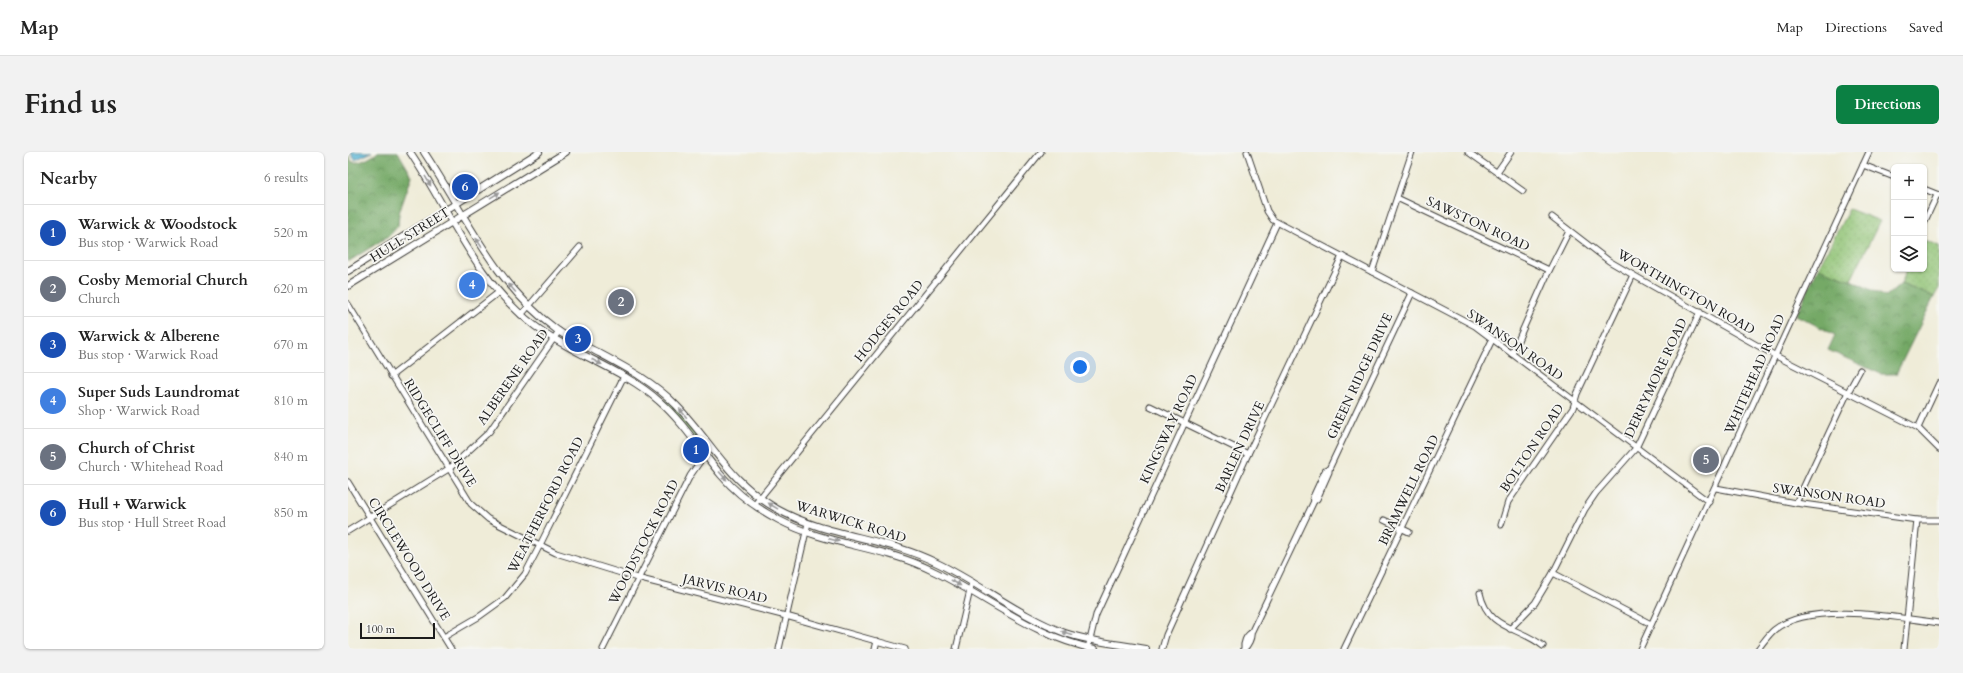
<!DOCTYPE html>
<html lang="en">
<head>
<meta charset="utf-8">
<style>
  body { margin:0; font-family:Cardo,serif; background:#f2f2f2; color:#222 }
  .controls { position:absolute; right:12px; top:12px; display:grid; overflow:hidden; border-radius:6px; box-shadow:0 1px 3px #0004 }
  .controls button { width:36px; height:36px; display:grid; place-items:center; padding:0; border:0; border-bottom:1px solid #e0e0e0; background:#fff; color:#222; font:20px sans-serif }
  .scale { position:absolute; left:12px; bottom:10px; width:75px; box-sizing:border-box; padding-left:4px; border:2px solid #1c1c1c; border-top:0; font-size:11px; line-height:14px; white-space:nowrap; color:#1c1c1c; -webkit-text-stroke:3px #f6f6f2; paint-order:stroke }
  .you { position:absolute; left:732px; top:215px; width:14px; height:14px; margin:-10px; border:3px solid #fff; border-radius:50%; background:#1a73e8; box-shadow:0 0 0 6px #1a73e833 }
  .badge { display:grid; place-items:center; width:26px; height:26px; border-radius:50%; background:#0b8043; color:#fff; font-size:13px; font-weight:700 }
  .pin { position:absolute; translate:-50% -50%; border:2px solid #fff; box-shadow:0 1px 4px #0006 }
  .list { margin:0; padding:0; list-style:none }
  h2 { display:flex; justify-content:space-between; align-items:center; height:52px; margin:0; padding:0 16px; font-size:17px }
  h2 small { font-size:13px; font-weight:400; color:#767676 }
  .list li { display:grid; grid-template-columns:26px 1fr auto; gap:12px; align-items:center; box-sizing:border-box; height:56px; padding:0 16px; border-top:1px solid #e0e0e0 }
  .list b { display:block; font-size:15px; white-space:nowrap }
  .list p { margin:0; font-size:13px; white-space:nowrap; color:#767676 }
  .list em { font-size:13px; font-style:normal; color:#767676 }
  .icon { flex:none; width:22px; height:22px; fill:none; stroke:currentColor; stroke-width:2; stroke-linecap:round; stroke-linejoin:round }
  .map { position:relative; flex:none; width:1591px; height:497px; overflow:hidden; border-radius:6px }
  header { display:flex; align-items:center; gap:24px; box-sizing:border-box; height:56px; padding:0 20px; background:#fff; border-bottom:1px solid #e0e0e0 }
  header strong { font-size:19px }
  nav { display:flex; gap:22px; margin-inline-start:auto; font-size:14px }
  .intro { display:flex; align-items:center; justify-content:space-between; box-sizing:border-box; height:96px; padding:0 24px }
  h1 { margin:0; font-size:28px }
  .button { padding:10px 18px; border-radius:6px; background:#0b8043; color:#fff; font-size:14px; font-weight:700 }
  main { display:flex; gap:24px; padding:0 24px }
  aside { flex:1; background:#fff; border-radius:6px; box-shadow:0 1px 3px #0004 }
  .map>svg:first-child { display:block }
  .grass { fill:url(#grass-dots); stroke:#567048 }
  .forest { fill:url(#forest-crowns); stroke:#486241 }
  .water { fill:url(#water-waves); stroke:#3b6a7a }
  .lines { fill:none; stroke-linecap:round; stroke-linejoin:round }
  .minor-casing { stroke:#3c3b38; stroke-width:7 }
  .major-casing { stroke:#3c3b38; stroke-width:8 }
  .minor { stroke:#fff; stroke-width:5 }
  .major { stroke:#fff; stroke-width:6 }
  .oneway { fill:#999 }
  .labels { text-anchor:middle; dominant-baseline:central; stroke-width:3.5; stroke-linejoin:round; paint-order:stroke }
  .street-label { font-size:13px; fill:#1c1c1c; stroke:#f6f6f2 }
</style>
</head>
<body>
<header>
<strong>Map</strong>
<nav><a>Map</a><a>Directions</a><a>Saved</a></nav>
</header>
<div class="intro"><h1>Find us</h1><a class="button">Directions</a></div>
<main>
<aside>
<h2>Nearby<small>6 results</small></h2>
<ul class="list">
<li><span class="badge" style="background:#1a4fb4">1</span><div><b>Warwick &amp; Woodstock</b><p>Bus stop · Warwick Road</p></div><em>520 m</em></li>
<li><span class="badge" style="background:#6b7280">2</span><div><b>Cosby Memorial Church</b><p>Church</p></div><em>620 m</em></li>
<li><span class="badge" style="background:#1a4fb4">3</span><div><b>Warwick &amp; Alberene</b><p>Bus stop · Warwick Road</p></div><em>670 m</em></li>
<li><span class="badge" style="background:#3f7fe0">4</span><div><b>Super Suds Laundromat</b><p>Shop · Warwick Road</p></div><em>810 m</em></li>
<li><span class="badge" style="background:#6b7280">5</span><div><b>Church of Christ</b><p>Church · Whitehead Road</p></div><em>840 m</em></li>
<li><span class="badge" style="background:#1a4fb4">6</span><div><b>Hull + Warwick</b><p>Bus stop · Hull Street Road</p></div><em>850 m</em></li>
</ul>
</aside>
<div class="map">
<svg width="1591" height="497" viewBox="0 0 1591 497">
  <defs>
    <pattern id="grass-dots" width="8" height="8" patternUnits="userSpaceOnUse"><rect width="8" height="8" fill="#90c374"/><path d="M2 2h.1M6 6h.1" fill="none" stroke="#7ca764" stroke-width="1.8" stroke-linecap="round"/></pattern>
    <pattern id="forest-crowns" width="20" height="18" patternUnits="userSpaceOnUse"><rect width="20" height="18" fill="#74a966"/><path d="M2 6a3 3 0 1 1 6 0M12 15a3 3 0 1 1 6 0" fill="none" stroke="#5e8953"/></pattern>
    <pattern id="water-waves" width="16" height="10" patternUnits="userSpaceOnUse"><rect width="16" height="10" fill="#5ab7d8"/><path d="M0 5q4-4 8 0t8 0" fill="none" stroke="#4a94ae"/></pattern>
  </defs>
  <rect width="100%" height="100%" fill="#f6f6f2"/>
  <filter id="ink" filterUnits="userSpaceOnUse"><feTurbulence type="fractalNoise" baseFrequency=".025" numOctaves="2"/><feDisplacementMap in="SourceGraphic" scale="8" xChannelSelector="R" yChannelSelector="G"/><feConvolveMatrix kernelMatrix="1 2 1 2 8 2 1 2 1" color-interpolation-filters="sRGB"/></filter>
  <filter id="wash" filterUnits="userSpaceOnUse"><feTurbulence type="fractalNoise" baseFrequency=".012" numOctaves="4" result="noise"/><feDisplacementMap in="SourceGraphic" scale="16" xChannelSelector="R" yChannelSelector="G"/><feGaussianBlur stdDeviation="0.9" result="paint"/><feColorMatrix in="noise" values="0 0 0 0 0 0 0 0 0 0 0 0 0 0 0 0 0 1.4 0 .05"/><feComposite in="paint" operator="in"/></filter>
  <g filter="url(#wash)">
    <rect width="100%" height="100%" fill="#efecd8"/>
    <g class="grass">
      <polygon points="1501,57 1532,69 1503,128 1470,116"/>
      <polygon points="1576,88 1591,94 1591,136 1586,145 1553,132 1559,117 1576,117"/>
      <path d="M305 240C321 247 348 276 355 293H353Z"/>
    </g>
    <g class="forest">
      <path d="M30 0H50L64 24 51 61 50 74 42 83 0 110V2L4 10C12 12 24 5 30 0Z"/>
      <polygon points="1470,116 1503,128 1538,145 1553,132 1586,145 1548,222 1533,222 1480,198 1487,183 1448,163"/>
    </g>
    <polygon class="water" points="2,0 24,0 7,8"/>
  </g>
  <g filter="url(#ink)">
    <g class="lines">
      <g class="minor-casing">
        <g id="minor">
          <polyline points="899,0 919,59 925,68 1127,174 1361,350"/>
          <polyline points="1120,0 1175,39"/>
          <polyline points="1515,13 1546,25"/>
          <polyline points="1149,20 1163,0"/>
          <polyline points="1576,37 1591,43"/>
          <polyline points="1049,46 1201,118"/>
          <polyline points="1204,65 1261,109 1285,123 1428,204 1570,276 1591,297"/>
          <polyline points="1576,71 1589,43"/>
          <polyline points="1024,120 1064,0"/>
          <polyline points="0,152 123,352 140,367 208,401 289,426 438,464 557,497"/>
          <polyline points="173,163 232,95"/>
          <polyline points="1164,202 1199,123 1221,79"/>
          <polyline points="43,224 151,140"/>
          <polyline points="802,254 900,302"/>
          <polyline points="1570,276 1591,231"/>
          <polyline points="0,330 103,497"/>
          <polyline points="1368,336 1448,351 1569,368 1591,368"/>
          <polyline points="966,349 965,345 977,319 981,317"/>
          <polyline points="1448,351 1500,240 1512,218"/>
          <polyline points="407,352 693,0"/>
          <polyline points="1036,368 1061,380"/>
          <polyline points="1153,373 1160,350 1225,256 1229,242 1285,123"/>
          <polyline points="0,379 102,316 141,280 211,179"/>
          <polyline points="1205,421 1303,472"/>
          <path d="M1132 441C1140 478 1170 474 1195 494"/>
          <polyline points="1162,477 1187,451 1205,421 1237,357 1248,341 1288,296 1352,160"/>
          <polyline points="96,485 132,464 157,446 177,422 192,393 274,228 278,225"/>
          <polyline points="740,496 748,463 929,71"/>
          <polyline points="255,497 342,324 362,295"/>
          <polyline points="431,497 460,371"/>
          <polyline points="527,497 529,489"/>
          <polyline points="608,497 624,430"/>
          <polyline points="814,497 818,483 900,302 994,104"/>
          <path d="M896 497C900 493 904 486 903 481L966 349 969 347 981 320V317L1064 141"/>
          <path d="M896 497C895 491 898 484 903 481"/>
          <polyline points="996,497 1144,188"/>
          <polyline points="1292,497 1521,0"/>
          <path d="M1410 497C1415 491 1420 483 1426 478 1461 449 1548 465 1591 471"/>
          <polyline points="1556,497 1569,368"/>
        </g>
      </g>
      <g class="major-casing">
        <g id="major">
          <path d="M62 0C102 59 128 130 187 174 225 203 274 216 311 249 335 270 352 298 373 323 388 341 410 357 431 368 480 394 536 394 585 419 640 445 686 485 747 497"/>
          <path d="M76 0C117 62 147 133 209 178 221 187 236 193 249 200 277 215 306 230 328 253 365 291 380 329 429 357 479 385 538 385 589 411 633 432 671 464 717 481 743 490 771 492 798 497"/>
          <polyline points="0,119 191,0"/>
          <polyline points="0,134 218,0"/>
        </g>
      </g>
      <use href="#minor" class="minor"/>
      <use href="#major" class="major"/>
    </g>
    <defs><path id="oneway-solid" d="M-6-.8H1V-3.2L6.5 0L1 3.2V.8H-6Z"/></defs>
    <g class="oneway">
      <use href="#oneway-solid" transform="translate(80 29) rotate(60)"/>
      <use href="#oneway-solid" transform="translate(147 43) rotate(-32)"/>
      <use href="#oneway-solid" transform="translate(131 91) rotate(-123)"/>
      <use href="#oneway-solid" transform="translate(164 136) rotate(-130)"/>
      <use href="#oneway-solid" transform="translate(249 210) rotate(27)"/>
      <use href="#oneway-solid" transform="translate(335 261) rotate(-129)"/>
      <use href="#oneway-solid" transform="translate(375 324) rotate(48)"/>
      <use href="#oneway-solid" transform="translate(425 354) rotate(-148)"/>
      <use href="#oneway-solid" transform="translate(486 388) rotate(13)"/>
      <use href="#oneway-solid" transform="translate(608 431) rotate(30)"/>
      <use href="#oneway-solid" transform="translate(719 481) rotate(-162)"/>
    </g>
  </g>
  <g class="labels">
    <g class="street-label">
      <text transform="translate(1130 72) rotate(25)">SAWSTON ROAD</text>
      <text transform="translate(62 83) rotate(-32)">HULL STREET</text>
      <text transform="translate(1338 140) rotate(30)">WORTHINGTON ROAD</text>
      <text transform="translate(541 169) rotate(-51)">HODGES ROAD</text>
      <text transform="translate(1167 193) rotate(35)">SWANSON ROAD</text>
      <text transform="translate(1407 222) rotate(-66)">WHITEHEAD ROAD</text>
      <text transform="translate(1012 224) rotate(-65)">GREEN RIDGE DRIVE</text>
      <text transform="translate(165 225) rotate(-55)">ALBERENE ROAD</text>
      <text transform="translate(1308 226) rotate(-65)">DERRYMORE ROAD</text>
      <text transform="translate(821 277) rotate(-65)">KINGSWAY ROAD</text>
      <text transform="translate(92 281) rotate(58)">RIDGECLIFF DRIVE</text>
      <text transform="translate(892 295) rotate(-65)">BARLEN DRIVE</text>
      <text transform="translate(1184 296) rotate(-56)">BOLTON ROAD</text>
      <text transform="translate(1061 338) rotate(-64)">BRAMWELL ROAD</text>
      <text transform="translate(1481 344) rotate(8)">SWANSON ROAD</text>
      <text transform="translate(198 353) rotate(-63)">WEATHERFORD ROAD</text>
      <text transform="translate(503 370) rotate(17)">WARWICK ROAD</text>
      <text transform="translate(296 390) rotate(-63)">WOODSTOCK ROAD</text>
      <text transform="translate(61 407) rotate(58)">CIRCLEWOOD DRIVE</text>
      <text transform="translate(377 437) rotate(14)">JARVIS ROAD</text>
    </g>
  </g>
</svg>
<div class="controls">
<button>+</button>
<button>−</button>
<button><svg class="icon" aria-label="layers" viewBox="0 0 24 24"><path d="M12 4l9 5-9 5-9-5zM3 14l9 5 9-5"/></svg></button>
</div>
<div class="scale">100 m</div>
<div class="you"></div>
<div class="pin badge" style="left:348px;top:298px;background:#1a4fb4">1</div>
<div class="pin badge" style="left:273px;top:150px;background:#6b7280">2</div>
<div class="pin badge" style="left:230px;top:187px;background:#1a4fb4">3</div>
<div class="pin badge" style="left:124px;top:133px;background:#3f7fe0">4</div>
<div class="pin badge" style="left:1358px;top:308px;background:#6b7280">5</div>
<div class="pin badge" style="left:117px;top:35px;background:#1a4fb4">6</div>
</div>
</main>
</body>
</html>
